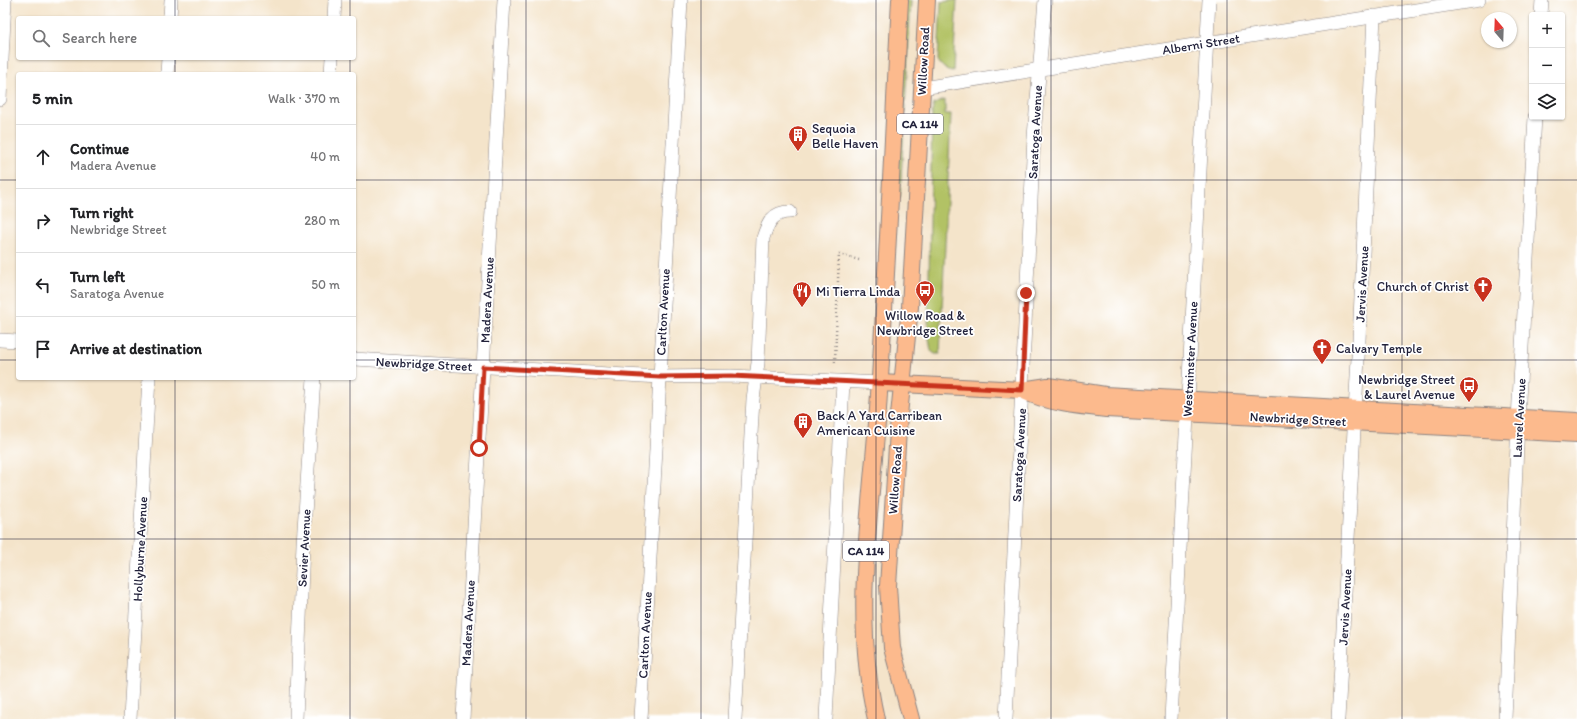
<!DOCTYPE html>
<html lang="en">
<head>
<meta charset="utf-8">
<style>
  body { margin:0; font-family:Itim,sans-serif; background:#f6f6f6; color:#202124 }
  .controls { position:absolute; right:12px; top:12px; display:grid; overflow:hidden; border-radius:4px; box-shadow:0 1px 3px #0004 }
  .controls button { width:36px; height:36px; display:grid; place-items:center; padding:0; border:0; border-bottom:1px solid #e0e0e0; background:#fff; color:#202124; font:20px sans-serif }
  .compass { position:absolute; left:1481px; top:12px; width:36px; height:36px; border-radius:50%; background:#fff; box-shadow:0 1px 3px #0004; rotate:341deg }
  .stop { position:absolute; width:12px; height:12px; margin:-9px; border:3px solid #c8321e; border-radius:50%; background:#fff }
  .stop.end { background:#c8321e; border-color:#fff; box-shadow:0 1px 4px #0008 }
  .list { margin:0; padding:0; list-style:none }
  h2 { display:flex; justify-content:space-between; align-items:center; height:52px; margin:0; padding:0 16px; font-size:17px }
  h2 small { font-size:13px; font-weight:400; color:#757577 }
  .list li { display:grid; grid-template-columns:26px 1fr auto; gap:12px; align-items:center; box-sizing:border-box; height:64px; padding:0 16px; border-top:1px solid #e0e0e0 }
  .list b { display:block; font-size:15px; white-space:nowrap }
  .list p { margin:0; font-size:13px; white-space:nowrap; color:#757577 }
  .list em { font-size:13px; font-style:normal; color:#757577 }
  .icon { flex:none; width:22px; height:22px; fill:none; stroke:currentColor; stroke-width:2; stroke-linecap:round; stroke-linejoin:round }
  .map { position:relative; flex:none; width:1577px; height:719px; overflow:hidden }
  .search { position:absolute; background:#fff; box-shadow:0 1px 3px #0004; left:16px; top:16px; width:340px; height:44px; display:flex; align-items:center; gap:10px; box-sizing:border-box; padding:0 14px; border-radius:4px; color:#757577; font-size:15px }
  .panel { position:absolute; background:#fff; box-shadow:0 1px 3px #0004; left:16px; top:72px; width:340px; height:308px; border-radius:4px }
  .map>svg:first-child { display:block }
  .green { fill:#b2c265; stroke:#6a7250 }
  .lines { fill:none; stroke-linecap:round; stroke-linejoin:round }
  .minor-casing { stroke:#8b8382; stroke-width:14 }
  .major-casing { stroke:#8b8382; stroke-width:18 }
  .path { stroke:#8b8382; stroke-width:2.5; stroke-dasharray:1 3; stroke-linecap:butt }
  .minor { stroke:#fff; stroke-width:13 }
  .major { stroke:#fcba8d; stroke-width:16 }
  .route { stroke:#c8321e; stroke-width:5 }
  .grid { fill:none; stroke:#22223b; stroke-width:1; stroke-opacity:0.55 }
  .labels { text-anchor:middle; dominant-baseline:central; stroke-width:3.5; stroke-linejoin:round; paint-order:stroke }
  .shield { fill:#fff; stroke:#646476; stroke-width:1 }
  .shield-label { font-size:12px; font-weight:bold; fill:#22223b }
  .street-label { font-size:13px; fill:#22223b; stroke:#fff }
  .poi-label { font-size:13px; fill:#22223b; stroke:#fff; text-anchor:start }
</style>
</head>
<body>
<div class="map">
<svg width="1577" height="719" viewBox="0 0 1577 719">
  <rect width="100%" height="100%" fill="#fff"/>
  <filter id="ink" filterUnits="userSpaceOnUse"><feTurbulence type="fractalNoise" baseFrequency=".025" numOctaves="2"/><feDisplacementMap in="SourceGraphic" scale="8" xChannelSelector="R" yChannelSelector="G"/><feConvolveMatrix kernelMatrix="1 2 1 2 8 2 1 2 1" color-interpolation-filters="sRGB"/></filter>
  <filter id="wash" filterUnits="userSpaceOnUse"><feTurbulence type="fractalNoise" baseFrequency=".012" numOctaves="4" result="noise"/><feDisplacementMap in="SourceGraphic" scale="16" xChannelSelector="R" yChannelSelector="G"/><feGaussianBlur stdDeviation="0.9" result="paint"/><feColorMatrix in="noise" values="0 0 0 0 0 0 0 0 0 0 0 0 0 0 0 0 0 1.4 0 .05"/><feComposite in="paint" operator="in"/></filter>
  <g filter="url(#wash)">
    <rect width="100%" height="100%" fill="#f4e4ca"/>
    <g class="green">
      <polygon points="905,0 911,0 900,197 896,198"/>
      <path d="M957 0 953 71C946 70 941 67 938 60L941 2Z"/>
      <polygon points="945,100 945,114 951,114 940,354 935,354 931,351 928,332 932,112 934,104"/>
    </g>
  </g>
  <g filter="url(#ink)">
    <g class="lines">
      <g class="minor-casing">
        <g id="minor">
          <polyline points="1541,15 1542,0"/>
          <polyline points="170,18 171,0"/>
          <polyline points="334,18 335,0"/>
          <polyline points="167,74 168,58"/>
          <polyline points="331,74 332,58"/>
          <polyline points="922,88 1479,0"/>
          <polyline points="0,99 5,0"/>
          <polyline points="0,340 18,341"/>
          <polyline points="354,359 660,377 731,376 880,383"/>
          <polyline points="130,719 149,378"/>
          <polyline points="296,719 303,544 314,378"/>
          <polyline points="463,719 504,0"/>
          <polyline points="641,719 681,0"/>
          <path d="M735 719 753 399 758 363 763 238C768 222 773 212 790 212"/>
          <polyline points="826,719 843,382"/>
          <polyline points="1006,719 1034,137 1045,0"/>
          <polyline points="1171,719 1209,0"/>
          <polyline points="1338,719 1359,340 1374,16"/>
          <polyline points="1505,719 1519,400 1535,117"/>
        </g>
      </g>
      <g class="major-casing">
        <g id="major">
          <polyline points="880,383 1022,390 1048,386 1105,395 1577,421"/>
          <path d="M1022 390C1048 403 1077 406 1106 409L1577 434"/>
          <path d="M876 719C852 616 871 513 878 409 887 273 893 136 900 0"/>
          <polyline points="911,719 892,648 888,586 899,415 910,307 927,0"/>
        </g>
      </g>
      <polyline class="path" points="835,362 839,254 859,260"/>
      <use href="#minor" class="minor"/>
      <use href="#major" class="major"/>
    </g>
  </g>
  <g class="lines" filter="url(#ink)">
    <polyline class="route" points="479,448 483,367 660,377 731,376 1022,390 1026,293"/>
  </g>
  <path class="grid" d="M175 0V18M350 0V18M526 0V719M701 0V719M876 0V719M1051 0V719M1227 0V719M1402 0V719M175 58V74M350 58V74M0 180H18M354 180H1577M0 360H18M354 360H1577M175 378V719M350 378V719M0 539H1577"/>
  <defs>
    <g id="building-pin" transform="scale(1)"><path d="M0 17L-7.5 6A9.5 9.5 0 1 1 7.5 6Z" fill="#c8321e" stroke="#fff"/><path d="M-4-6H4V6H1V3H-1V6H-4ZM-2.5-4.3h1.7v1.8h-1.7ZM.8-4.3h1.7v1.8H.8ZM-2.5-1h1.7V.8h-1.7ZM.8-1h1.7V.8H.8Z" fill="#fff"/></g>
    <g id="church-pin" transform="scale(1)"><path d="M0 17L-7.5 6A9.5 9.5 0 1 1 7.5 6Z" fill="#c8321e" stroke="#fff"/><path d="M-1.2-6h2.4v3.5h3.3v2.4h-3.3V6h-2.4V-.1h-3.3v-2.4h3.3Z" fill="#fff"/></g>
    <g id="bus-pin" transform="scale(1)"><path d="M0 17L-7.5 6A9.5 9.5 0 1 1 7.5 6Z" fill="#c8321e" stroke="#fff"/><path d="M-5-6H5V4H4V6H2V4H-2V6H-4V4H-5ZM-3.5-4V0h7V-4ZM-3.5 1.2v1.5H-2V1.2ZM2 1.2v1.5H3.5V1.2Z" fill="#fff"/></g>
    <g id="restaurant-pin" transform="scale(1)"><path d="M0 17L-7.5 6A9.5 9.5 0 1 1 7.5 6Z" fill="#c8321e" stroke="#fff"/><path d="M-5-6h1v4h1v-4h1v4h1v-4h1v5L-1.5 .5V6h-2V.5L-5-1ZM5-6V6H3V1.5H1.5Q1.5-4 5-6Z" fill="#fff"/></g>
  </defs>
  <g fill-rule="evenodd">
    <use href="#building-pin" x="798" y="135"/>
    <use href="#church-pin" x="1483" y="286"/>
    <use href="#bus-pin" x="925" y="290"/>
    <use href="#restaurant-pin" x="802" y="291"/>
    <use href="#church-pin" x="1322" y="348"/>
    <use href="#bus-pin" x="1469" y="386"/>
    <use href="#building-pin" x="803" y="422"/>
  </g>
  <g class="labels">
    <g class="shield">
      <rect x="897" y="114" width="46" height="20" rx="3"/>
      <rect x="843" y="541" width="46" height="20" rx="3"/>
    </g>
    <g class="shield-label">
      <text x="920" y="124">CA 114</text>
      <text x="866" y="551">CA 114</text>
    </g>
    <g class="street-label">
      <text transform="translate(1201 44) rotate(-9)">Alberni Street</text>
      <text transform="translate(923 61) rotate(-87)">Willow Road</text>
      <text transform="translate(1035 132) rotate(-87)">Saratoga Avenue</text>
      <text transform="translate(1362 284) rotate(-87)">Jervis Avenue</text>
      <text transform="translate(487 300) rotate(-87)">Madera Avenue</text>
      <text transform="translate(663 312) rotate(-87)">Carlton Avenue</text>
      <text transform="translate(1190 359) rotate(-87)">Westminster Avenue</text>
      <text transform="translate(424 364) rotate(3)">Newbridge Street</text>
      <text transform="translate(1519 418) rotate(-87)">Laurel Avenue</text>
      <text transform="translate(1298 419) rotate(3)">Newbridge Street</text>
      <text transform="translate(1019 455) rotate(-87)">Saratoga Avenue</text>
      <text transform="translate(895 480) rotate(-86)">Willow Road</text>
      <text transform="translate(304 548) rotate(-87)">Sevier Avenue</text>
      <text transform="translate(140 549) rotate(-87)">Hollyburne Avenue</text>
      <text transform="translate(1345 607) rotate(-87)">Jervis Avenue</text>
      <text transform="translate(468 623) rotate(-87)">Madera Avenue</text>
      <text transform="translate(645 635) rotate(-87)">Carlton Avenue</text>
    </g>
    <g class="poi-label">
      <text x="812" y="128">Sequoia<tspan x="812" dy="15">Belle Haven</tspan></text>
      <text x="1469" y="286" text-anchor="end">Church of Christ</text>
      <text x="816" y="291">Mi Tierra Linda</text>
      <text x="925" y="315" text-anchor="middle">Willow Road &amp;<tspan x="925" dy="15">Newbridge Street</tspan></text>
      <text x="1336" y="348">Calvary Temple</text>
      <text x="1455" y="379" text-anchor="end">Newbridge Street<tspan x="1455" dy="15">&amp; Laurel Avenue</tspan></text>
      <text x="817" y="415">Back A Yard Carribean<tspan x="817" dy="15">American Cuisine</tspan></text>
    </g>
  </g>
</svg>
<div class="controls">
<button>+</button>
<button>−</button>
<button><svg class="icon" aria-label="layers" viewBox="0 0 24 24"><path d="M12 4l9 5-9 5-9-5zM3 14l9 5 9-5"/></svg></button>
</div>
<svg class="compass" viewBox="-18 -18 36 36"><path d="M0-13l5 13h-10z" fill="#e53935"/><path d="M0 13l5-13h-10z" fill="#757577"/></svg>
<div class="stop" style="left:479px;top:448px"></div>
<div class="stop end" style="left:1026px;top:293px"></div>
<div class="search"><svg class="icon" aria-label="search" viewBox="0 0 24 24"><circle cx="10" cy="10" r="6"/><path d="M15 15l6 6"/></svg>Search here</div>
<section class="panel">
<h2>5 min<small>Walk · 370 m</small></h2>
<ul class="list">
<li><svg class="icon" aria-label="ahead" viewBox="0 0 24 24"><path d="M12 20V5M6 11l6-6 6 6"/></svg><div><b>Continue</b><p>Madera Avenue</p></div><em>40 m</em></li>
<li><svg class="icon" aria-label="right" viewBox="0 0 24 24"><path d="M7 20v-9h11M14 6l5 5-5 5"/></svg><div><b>Turn right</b><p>Newbridge Street</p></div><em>280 m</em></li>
<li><svg class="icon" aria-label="left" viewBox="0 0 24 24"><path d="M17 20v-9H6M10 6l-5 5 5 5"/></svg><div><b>Turn left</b><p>Saratoga Avenue</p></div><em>50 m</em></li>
<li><svg class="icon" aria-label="arrive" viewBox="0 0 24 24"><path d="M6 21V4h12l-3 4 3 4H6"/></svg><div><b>Arrive at destination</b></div></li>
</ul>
</section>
</div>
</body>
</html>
